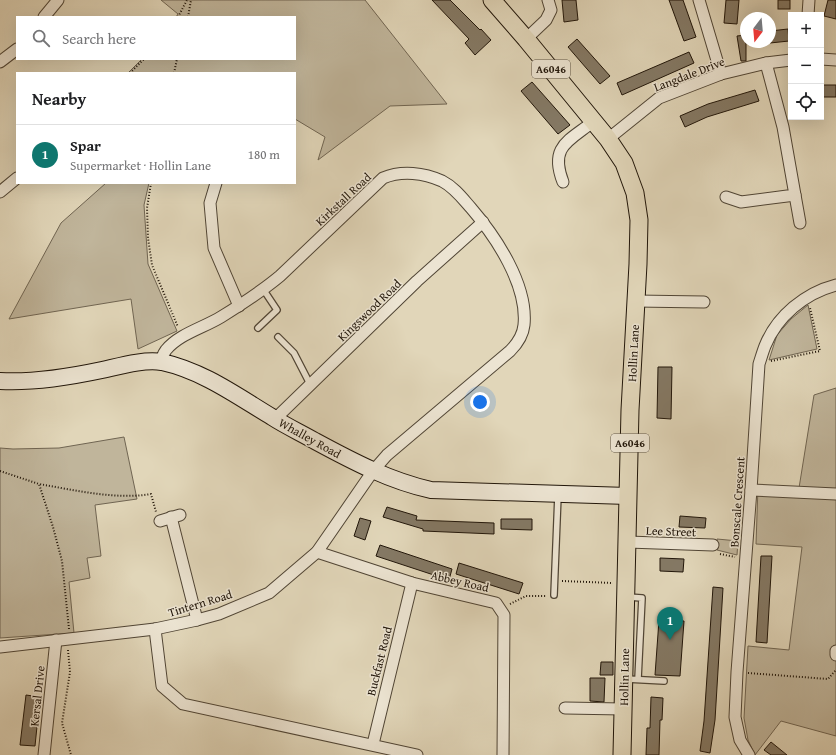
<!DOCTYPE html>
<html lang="en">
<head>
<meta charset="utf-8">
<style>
  body { margin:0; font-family:"Gentium Book Plus",serif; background:#f6f6f6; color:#202124 }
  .controls { position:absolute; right:12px; top:12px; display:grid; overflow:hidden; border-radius:0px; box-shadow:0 4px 16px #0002 }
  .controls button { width:36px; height:36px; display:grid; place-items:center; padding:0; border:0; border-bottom:1px solid #e0e0e0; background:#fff; color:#202124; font:20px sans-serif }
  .compass { position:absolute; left:740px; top:12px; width:36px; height:36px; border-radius:50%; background:#fff; box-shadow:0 4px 16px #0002; rotate:196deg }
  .you { position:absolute; left:480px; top:402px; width:14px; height:14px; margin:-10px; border:3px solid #fff; border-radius:50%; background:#1a73e8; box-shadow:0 0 0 6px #1a73e833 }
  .badge { display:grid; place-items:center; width:26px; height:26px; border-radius:50%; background:#0f766e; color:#fff; font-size:13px; font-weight:700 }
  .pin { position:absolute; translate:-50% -33px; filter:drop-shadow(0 1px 2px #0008) }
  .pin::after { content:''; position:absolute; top:21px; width:14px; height:12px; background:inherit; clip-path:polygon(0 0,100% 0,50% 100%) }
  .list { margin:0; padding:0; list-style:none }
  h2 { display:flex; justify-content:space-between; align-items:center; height:52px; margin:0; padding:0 16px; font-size:17px }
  h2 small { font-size:13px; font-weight:400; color:#757577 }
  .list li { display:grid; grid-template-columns:26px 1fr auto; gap:12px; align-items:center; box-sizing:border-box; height:60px; padding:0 16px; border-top:1px solid #e0e0e0 }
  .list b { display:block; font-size:15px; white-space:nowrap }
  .list p { margin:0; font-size:13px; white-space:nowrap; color:#757577 }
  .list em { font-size:13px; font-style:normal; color:#757577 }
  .icon { flex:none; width:22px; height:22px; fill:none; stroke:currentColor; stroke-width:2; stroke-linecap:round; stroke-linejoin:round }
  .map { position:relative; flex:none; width:836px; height:755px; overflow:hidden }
  .search { position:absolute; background:#fff; box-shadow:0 4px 16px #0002; left:16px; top:16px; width:280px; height:44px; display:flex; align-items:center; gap:10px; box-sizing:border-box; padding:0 14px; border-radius:0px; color:#757577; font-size:15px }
  .panel { position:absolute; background:#fff; box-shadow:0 4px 16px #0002; left:16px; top:72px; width:280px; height:112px; border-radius:0px }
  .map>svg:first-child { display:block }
  .green { fill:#c0b59b; stroke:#706552 }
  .building { fill:#847965; stroke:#201509 }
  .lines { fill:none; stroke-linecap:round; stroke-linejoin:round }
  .lane-casing { stroke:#504535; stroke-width:8 }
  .street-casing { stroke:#504535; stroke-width:13 }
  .secondary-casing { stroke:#201509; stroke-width:18 }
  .primary-casing { stroke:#201509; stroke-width:19 }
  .path { stroke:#201509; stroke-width:2; stroke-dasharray:1 2; stroke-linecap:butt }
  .lane { stroke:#ece4d2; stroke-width:5.5 }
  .street { stroke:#ece4d2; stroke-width:11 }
  .secondary { stroke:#ece4d2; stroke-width:16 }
  .primary { stroke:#e1d6b9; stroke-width:17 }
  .labels { text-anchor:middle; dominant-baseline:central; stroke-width:3; stroke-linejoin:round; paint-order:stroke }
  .shield { fill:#ece4d2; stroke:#5d5345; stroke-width:1 }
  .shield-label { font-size:11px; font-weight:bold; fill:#201509 }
  .street-label { font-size:12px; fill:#201509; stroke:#ece4d2 }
</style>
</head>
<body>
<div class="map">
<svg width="836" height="755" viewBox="0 0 836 755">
  <rect width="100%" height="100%" fill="#e1d6b9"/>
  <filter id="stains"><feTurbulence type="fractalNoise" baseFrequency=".005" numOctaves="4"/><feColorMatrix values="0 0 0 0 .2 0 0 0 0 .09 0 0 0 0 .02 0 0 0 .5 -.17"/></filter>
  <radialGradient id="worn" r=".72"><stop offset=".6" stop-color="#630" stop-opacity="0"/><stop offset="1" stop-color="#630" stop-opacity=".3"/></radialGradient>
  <g class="green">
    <polygon points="161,0 365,0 447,104 390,106 318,160 325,137 295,119 295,73 128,73 142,59 295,59 295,17 176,17 178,14"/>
    <polygon points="106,183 149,183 144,205 148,264 177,331 138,349 131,299 9,319 61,223"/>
    <polygon points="808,305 817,349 769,360 777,335 791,319"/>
    <polygon points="836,388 836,736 781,721 755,755 748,740 744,718 748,646 789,650 802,547 756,544 758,487 799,488 814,395"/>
    <polygon points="124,437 137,499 95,505 101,556 87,558 90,578 69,582 74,633 0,638 0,448 13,449 59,448"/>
    <polygon points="717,539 738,541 737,555 717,550"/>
  </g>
  <g class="building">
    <polygon points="432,0 450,0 480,30 481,29 491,40 475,55 465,43 469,39"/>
    <polygon points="562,0 576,0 578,20 564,22"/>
    <polygon points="669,0 683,0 696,37 684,41"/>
    <polygon points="726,0 739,0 737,24 724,23"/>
    <rect x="778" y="0" width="12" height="9"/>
    <polygon points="828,0 836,0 836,19 824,16"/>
    <polygon points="788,29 789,41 770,43 770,31"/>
    <polygon points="746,35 746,61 741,61 737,36"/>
    <polygon points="577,39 610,76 600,84 568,47"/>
    <polygon points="689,52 694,63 622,95 617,83"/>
    <polygon points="532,82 570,125 558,134 521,91"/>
    <rect x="821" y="85" width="15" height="12"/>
    <polygon points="755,90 759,101 707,117 685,127 680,116 708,104"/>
    <polygon points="658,367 672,367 671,419 657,418"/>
    <polygon points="387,507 417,516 416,520 494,523 494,534 423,531 423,529 383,517"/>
    <polygon points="680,516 706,518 705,528 679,527"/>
    <polygon points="360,518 371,521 365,540 354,536"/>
    <polygon points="501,519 532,519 532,530 501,529"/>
    <polygon points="380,545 452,569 449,580 376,556"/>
    <polygon points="761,556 772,556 767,643 756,642"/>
    <polygon points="660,558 684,559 683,572 660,571"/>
    <polygon points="459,563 523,583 519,594 456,574"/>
    <polygon points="713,587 723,588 715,720 710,753 700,751 704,721"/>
    <polygon points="659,620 684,621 680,676 655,675"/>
    <polygon points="601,662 613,662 613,675 600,675"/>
    <polygon points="590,678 605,678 604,702 590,701"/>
    <polygon points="26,695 40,697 35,746 20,745"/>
    <polygon points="651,697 663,698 662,720 660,720 659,755 646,755 647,728 650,728"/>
    <polygon points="771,742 787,755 771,755 764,750"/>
  </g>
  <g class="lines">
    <g class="lane-casing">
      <g id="lane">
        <polyline points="258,328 277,310 263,289"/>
        <polyline points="278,337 294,353 310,384"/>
        <polyline points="554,595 558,495"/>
        <polyline points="628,597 642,598 638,679"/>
        <polyline points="626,679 664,681"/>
      </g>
    </g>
    <g class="street-casing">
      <g id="street">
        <polyline points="699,0 721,74"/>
        <polyline points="808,15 809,0"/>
        <polyline points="44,17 58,0"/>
        <polyline points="526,39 546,20 551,10 548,0"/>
        <polyline points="821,59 836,60"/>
        <polyline points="0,62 17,49"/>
        <polyline points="608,139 659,98 721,74 766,63 791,60"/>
        <path d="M563 182C549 146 569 141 594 121"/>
        <polyline points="216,183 210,203 214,248 239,306"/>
        <polyline points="0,192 17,178"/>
        <polyline points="795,195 800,223"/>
        <polyline points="726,197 741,202 795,195 783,127 766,63"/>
        <polyline points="636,301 704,302"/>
        <polyline points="275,419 417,281 483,222"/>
        <polyline points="751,490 836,494"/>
        <polyline points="171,517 197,620"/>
        <polyline points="160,521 180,515"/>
        <polyline points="628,542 713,545"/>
        <polyline points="317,552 412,583 496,603 504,615 503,755"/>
        <polyline points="155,629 162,686 183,704 417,755"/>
        <path d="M0 647 155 629 197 620 219 614 269 593 317 552 373 471 387 455 510 351C517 344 523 335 524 325 528 285 496 237 471 208 463 199 454 187 442 181 424 173 402 170 383 178L280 276C262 291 242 304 221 317 203 328 179 334 166 350 163 354 162 358 160 362"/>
        <polyline points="836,655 836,651"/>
        <polyline points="565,708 623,709"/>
        <polyline points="373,744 412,583"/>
        <polyline points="44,755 56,640"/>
        <path d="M749 755 740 740 735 717 737 672 751 490 759 364C761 358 763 351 765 346 777 316 805 293 836 285"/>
      </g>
    </g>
    <g class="secondary-casing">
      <path id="secondary" d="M0 381C34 383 69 377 102 370 120 366 144 359 162 362 203 371 237 396 272 417 286 426 301 433 315 441 352 461 390 481 431 490L628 496"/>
    </g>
    <g class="primary-casing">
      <polyline id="primary" points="492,0 526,39 608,139 624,163 635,193 639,220 638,264 630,410 622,755"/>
    </g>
    <g class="path">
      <polyline points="178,17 187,0"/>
      <polyline points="188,17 191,0"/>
      <polyline points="130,73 144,59"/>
      <polyline points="174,73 177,59"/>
      <polyline points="151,183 147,208 148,238 152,265 178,327"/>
      <polyline points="771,361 820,351 810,308"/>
      <polyline points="0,471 39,484"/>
      <polyline points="720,554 735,557"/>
      <polyline points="562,581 613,583"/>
      <polyline points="510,604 526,596 547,596"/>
      <path d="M69 629 62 561 53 527 39 484C74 490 116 500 151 494L156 512"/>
      <polyline points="68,650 70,672 62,723 71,755"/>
      <polyline points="748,673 828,679 836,670"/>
    </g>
    <use href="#lane" class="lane"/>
    <use href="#street" class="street"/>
    <use href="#secondary" class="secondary"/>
    <use href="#primary" class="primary"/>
  </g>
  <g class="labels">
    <g class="shield">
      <rect x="532" y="60" width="38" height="18" rx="3"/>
      <rect x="611" y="434" width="38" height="18" rx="3"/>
    </g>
    <g class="shield-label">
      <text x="551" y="69">A6046</text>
      <text x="630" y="443">A6046</text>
    </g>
    <g class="street-label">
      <text transform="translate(689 74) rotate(-21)">Langdale Drive</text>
      <text transform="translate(343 199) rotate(-43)">Kirkstall Road</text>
      <text transform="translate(369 310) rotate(-44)">Kingswood Road</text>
      <text transform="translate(633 353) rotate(-87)">Hollin Lane</text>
      <text transform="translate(310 438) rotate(29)">Whalley Road</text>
      <text transform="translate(737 502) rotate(-86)">Bonscale Crescent</text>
      <text transform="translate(671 531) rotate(2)">Lee Street</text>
      <text transform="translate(460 581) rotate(13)">Abbey Road</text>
      <text transform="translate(200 603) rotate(-17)">Tintern Road</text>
      <text transform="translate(379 661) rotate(-76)">Buckfast Road</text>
      <text transform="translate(624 677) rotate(-89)">Hollin Lane</text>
      <text transform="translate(37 696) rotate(-84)">Kersal Drive</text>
    </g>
  </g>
  <rect width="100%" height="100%" filter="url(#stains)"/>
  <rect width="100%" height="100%" fill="url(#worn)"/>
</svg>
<div class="controls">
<button>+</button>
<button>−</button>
<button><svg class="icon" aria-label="locate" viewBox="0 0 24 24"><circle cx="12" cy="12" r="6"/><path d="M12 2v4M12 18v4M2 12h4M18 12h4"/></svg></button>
</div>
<svg class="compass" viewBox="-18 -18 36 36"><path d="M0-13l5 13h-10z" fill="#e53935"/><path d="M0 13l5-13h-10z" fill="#757577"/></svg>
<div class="you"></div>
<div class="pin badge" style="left:670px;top:640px">1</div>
<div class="search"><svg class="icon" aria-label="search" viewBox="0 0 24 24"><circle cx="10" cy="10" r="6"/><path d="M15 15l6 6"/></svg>Search here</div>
<section class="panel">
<h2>Nearby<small></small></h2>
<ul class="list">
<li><span class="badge">1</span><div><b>Spar</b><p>Supermarket · Hollin Lane</p></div><em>180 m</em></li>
</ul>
</section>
</div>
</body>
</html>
